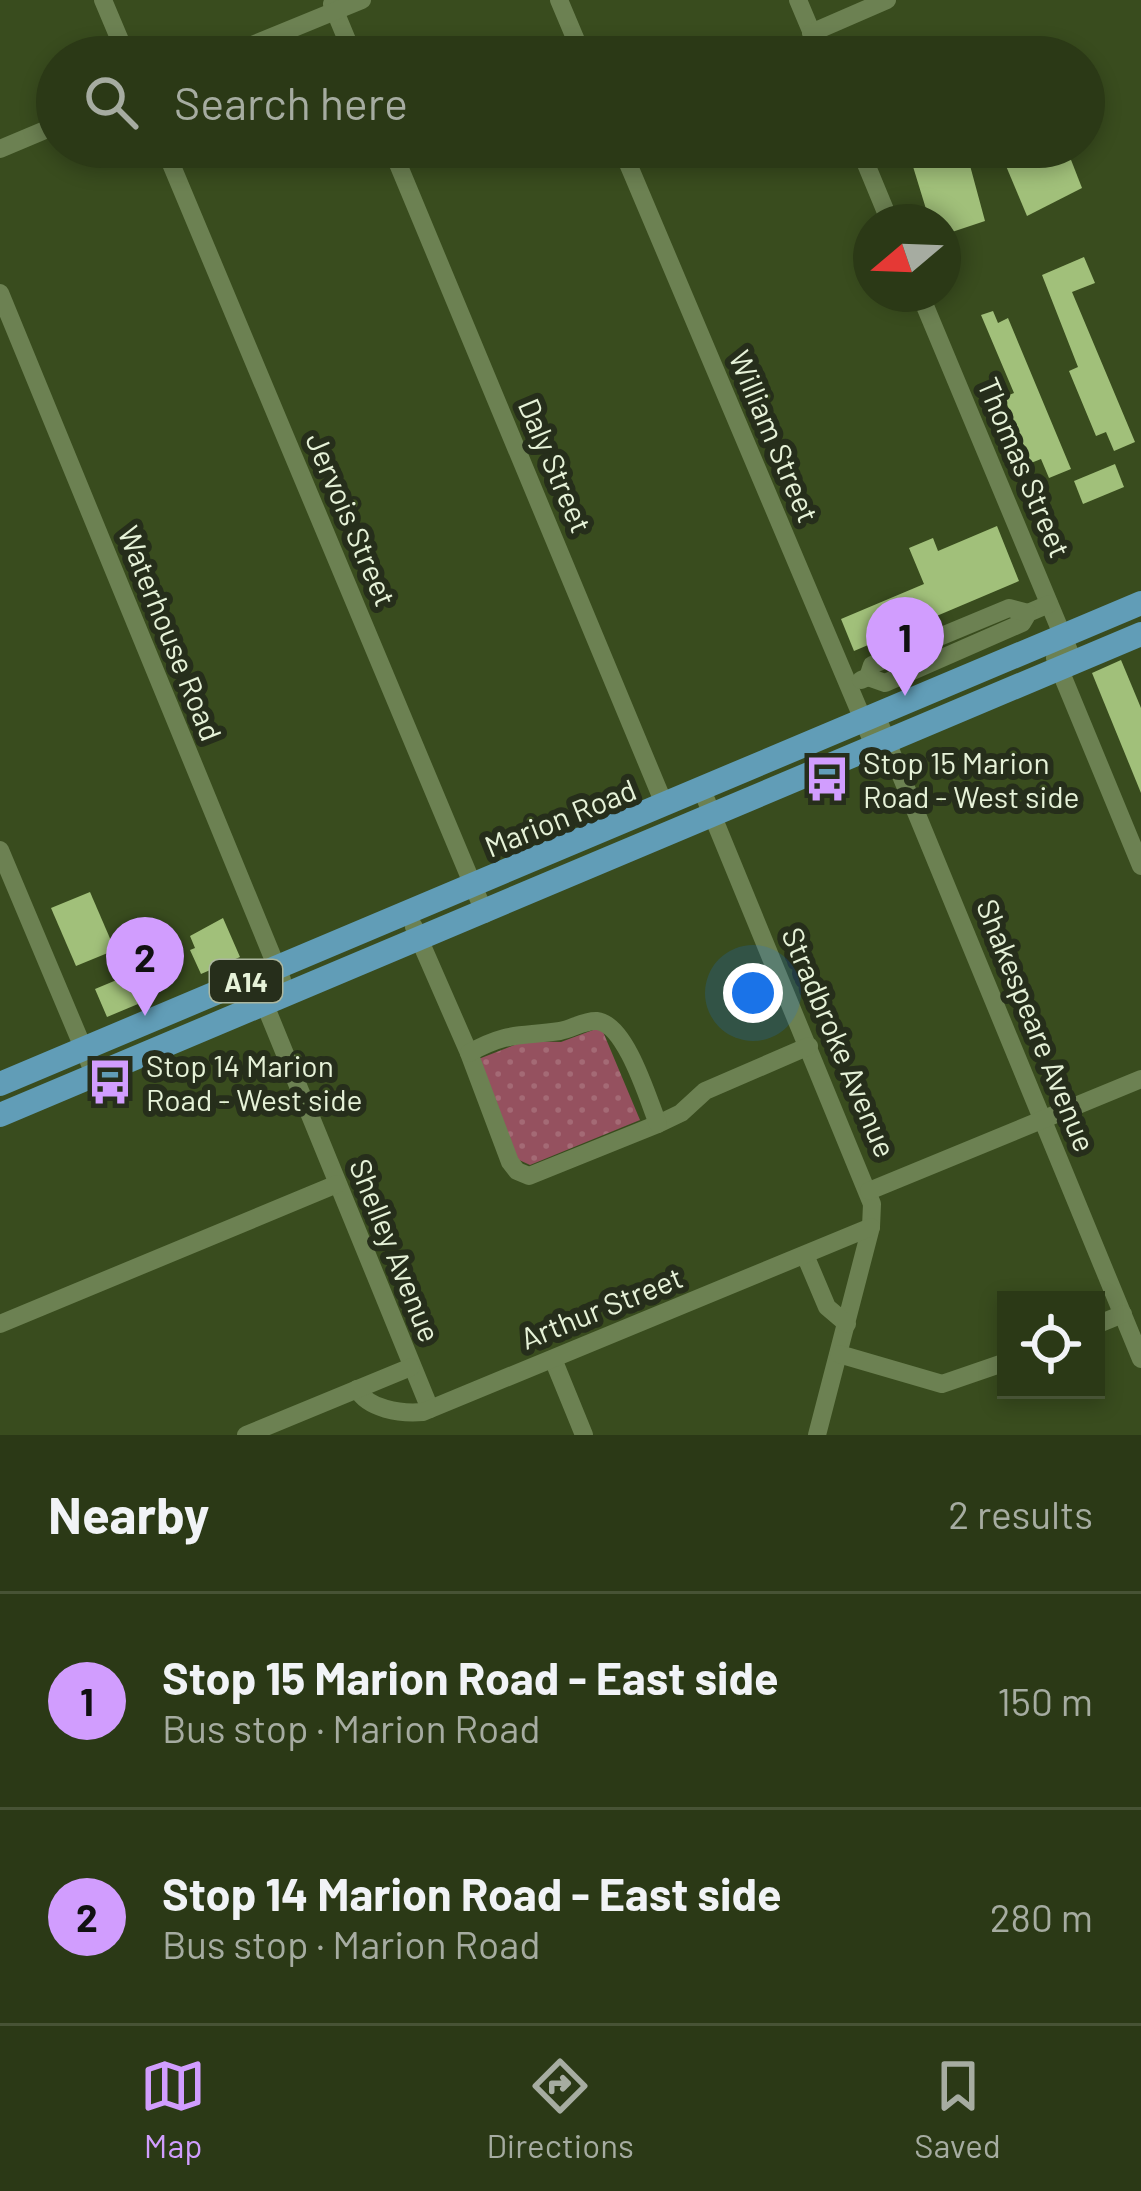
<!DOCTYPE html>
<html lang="en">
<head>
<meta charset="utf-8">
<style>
  body { margin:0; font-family:Barlow,sans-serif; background:#374423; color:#f1f3f6 }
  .controls { position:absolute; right:36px; bottom:36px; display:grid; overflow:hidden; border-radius:0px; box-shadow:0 6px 18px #0003 }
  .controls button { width:108px; height:108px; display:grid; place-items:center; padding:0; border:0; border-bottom:3px solid #475335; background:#2b3916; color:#f1f3f6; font:60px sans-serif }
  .compass { position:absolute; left:853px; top:204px; width:108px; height:108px; border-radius:50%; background:#2b3916; box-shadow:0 6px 18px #0003; rotate:251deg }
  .you { position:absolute; left:753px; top:993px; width:42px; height:42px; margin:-30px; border:9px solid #fff; border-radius:50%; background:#1a73e8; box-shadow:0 0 0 18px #1a73e833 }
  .badge { display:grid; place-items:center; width:78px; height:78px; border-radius:50%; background:#d19dfe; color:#111; font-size:39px; font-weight:700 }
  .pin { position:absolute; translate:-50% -99px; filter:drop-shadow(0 3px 6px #0008) }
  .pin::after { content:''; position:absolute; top:63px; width:42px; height:36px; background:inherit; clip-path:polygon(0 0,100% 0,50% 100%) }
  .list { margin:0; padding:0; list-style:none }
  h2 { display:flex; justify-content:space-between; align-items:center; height:156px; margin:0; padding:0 48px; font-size:51px }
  h2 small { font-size:39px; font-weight:400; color:#a6aca1 }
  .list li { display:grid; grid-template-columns:78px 1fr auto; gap:36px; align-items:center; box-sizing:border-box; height:216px; padding:0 48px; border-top:3px solid #475335 }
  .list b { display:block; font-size:45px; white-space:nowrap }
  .list p { margin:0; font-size:39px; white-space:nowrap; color:#a6aca1 }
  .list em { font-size:39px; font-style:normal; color:#a6aca1 }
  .icon { flex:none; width:66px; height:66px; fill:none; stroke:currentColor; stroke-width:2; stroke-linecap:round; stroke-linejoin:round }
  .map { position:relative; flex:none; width:1141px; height:1435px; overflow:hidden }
  .search { position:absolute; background:#2b3916; box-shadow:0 6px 18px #0003; left:36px; right:36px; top:36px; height:132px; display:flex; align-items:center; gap:30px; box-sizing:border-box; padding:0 42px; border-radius:66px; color:#a6aca1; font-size:45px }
  .sheet { height:588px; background:#2b3916 }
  nav { display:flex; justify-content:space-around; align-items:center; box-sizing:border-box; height:168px; border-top:3px solid #475335; background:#2b3916; font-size:33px; color:#a6aca1 }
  nav a { display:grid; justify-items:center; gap:6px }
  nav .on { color:#d19dfe }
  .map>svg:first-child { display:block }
  .park { fill:url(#park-dots) }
  .building { fill:#a1c07a }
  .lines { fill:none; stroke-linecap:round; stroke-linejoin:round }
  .minor { stroke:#6c8152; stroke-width:18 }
  .major { stroke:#619db7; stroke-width:24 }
  .labels { text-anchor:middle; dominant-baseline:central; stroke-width:12; stroke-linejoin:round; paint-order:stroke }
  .shield { fill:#262e1b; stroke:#acb79f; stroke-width:3 }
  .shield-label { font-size:27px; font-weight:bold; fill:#e6f2d8 }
  .street-label { font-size:30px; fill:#e6f2d8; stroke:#262e1b }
  .poi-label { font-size:30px; fill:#e6f2d8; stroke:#262e1b; text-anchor:start }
</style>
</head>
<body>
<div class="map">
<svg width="1141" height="1435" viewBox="0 0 1141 1435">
  <defs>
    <pattern id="park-dots" width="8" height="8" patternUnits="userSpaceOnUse" patternTransform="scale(3)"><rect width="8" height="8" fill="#95515f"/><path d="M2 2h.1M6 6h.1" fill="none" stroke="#a46a75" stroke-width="1.8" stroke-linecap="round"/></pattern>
  </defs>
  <rect width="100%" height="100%" fill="#394c1e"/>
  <polygon class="park" points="601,1027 640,1120 530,1165 517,1159 476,1060 525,1041 561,1042"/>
  <g class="building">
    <polygon points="907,147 965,147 985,221 943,235 943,222 930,222"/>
    <polygon points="998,147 1066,147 1082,188 1027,216"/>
    <polygon points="1084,257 1095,283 1072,292 1135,442 1114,451 1106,432 1096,436 1069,371 1078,367 1042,275"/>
    <polygon points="993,311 998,323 1008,318 1071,469 1049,478 1041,459 1031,463 1004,397 1014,393 981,315"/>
    <polygon points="1115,464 1124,487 1083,504 1074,481"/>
    <polygon points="997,526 1019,581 854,651 841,619 924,584 909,548 933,538 938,551"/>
    <polygon points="1121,660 1141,708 1141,793 1092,673"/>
    <polygon points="90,892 115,950 76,966 51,908"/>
    <polygon points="223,918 240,957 201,974 190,950 195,948 190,936"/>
    <polygon points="168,955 174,968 131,986 138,1004 107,1017 95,989 131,974 126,961 137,956 141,967"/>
  </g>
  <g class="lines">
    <g class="minor">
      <polyline points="103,0 127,57"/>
      <polyline points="559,0 583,57"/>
      <polyline points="798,0 822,57"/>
      <polyline points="332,4 354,57"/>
      <polyline points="811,33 887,0"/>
      <polyline points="223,57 362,0"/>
      <polyline points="164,147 485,914"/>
      <polyline points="391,147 665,806"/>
      <polyline points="621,147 875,748"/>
      <polyline points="859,147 890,222"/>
      <polyline points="0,149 57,125"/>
      <polyline points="0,293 282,980"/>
      <polyline points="920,294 1074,663"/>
      <polyline points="1055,658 1141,866"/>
      <polyline points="868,677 885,683 1022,623 1028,613 1049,604"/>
      <polyline points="861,680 868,677 872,665 1009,608 1028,613"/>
      <polyline points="876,715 1141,1359"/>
      <polyline points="702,790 872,1204 871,1227 817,1435"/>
      <polyline points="0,850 95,1076"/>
      <polyline points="414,927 469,1053 510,1162 517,1171 529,1176 658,1124 681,1113 705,1091 809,1046"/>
      <polyline points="254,978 430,1409"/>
      <path d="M469 1053C509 1031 519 1037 560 1031 572 1029 585 1020 597 1021 626 1024 648 1099 658 1124"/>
      <polyline points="869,1191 1141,1079"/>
      <polyline points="805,1255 827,1307 847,1324"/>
      <polyline points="0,1324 337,1184"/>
      <polyline points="1096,1325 1123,1314"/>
      <polyline points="839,1354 942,1384 1006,1362"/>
      <polyline points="553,1359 584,1435"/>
      <path d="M357 1389C368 1409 400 1414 423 1412L871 1227"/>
      <polyline points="246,1435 411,1367"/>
    </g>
    <g class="major">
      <polyline points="0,1084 1141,603"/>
      <polyline points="0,1115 1141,634"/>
    </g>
  </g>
  <defs>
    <g id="bus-bare" transform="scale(3.6)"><path d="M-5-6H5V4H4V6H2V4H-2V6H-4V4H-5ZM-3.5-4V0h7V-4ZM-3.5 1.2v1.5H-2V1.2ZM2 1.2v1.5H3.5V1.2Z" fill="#d19dfe" stroke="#262e1b" stroke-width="2.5" paint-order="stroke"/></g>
  </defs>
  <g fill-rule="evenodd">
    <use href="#bus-bare" x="827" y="779"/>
    <use href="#bus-bare" x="110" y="1082"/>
  </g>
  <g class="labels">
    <rect class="shield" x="210" y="960" width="72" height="42" rx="9"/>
    <g class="shield-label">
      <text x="246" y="981">A14</text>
    </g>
    <g class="street-label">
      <text transform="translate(775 436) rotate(67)">William Street</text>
      <text transform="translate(556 465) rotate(67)">Daly Street</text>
      <text transform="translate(1025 467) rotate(67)">Thomas Street</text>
      <text transform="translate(352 519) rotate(67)">Jervois Street</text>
      <text transform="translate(171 633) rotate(68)">Waterhouse Road</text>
      <text transform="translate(560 817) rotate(-22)">Marion Road</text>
      <text transform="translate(1037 1025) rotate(68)">Shakespeare Avenue</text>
      <text transform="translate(840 1042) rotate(67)">Stradbroke Avenue</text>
      <text transform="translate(396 1250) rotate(68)">Shelley Avenue</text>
      <text transform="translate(601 1307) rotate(-22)">Arthur Street</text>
    </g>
    <g class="poi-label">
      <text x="863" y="762">Stop 15 Marion<tspan x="863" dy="34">Road - West side</tspan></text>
      <text x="146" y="1065">Stop 14 Marion<tspan x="146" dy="34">Road - West side</tspan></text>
    </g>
  </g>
</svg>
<div class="controls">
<button><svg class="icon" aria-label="locate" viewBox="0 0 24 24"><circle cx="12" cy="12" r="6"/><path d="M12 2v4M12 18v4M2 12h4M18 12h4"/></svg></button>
</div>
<svg class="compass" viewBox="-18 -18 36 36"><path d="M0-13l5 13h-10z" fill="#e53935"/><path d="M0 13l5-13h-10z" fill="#a6aca1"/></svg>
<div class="you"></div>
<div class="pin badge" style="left:905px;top:696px">1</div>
<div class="pin badge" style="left:145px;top:1016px">2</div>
<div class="search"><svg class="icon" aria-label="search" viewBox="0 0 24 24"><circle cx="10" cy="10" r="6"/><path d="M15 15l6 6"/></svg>Search here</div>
</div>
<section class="sheet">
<h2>Nearby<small>2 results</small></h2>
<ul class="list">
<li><span class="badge">1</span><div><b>Stop 15 Marion Road - East side</b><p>Bus stop · Marion Road</p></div><em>150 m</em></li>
<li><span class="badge">2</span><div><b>Stop 14 Marion Road - East side</b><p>Bus stop · Marion Road</p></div><em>280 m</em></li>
</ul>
</section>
<nav>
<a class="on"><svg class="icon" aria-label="map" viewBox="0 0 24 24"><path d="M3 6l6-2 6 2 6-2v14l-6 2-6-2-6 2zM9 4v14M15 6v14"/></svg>Map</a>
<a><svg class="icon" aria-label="directions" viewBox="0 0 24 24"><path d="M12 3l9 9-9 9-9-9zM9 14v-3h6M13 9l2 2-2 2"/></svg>Directions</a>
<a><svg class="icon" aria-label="saved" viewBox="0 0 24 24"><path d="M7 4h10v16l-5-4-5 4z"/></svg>Saved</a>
</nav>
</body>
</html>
